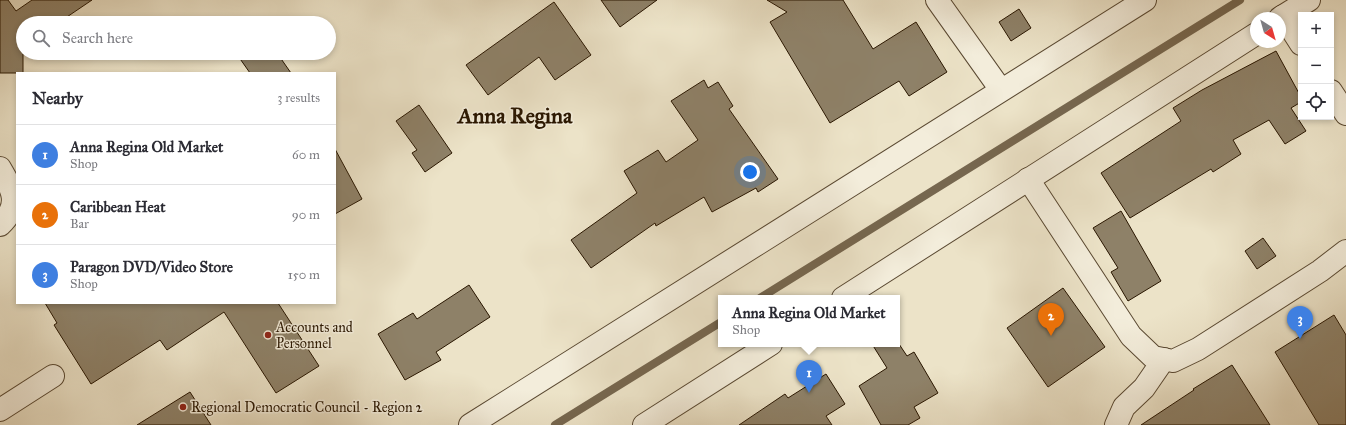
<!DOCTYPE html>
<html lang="en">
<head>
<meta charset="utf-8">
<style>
  body { margin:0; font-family:"IM FELL Great Primer",serif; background:#f7f7f7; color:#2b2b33 }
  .controls { position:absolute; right:12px; top:12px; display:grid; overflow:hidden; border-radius:0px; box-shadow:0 2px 6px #0003 }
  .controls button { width:36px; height:36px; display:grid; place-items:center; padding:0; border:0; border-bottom:1px solid #e1e1e2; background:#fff; color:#2b2b33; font:20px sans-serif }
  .compass { position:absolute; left:1250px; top:12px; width:36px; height:36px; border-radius:50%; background:#fff; box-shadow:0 2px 6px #0003; rotate:143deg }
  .you { position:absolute; left:750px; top:172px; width:14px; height:14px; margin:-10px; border:3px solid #fff; border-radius:50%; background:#1a73e8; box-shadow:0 0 0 6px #1a73e833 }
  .badge { display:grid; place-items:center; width:26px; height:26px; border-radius:50%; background:#ea580c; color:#fff; font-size:13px; font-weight:700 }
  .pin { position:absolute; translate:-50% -33px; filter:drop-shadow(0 1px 2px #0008) }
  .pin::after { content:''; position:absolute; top:21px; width:14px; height:12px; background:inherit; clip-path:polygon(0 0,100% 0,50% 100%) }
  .popup { position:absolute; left:718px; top:295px; width:182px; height:52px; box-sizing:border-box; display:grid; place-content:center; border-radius:0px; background:#fff; filter:drop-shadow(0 1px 3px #0005); font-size:13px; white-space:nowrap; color:#7c7c81 }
  .popup b { font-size:15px; color:#2b2b33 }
  .popup::after { content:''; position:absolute; left:50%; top:100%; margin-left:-8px; border:8px solid transparent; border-top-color:#fff }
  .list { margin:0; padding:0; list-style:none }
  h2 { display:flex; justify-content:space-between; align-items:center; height:52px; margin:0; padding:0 16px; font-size:17px }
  h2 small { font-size:13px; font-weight:400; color:#7c7c81 }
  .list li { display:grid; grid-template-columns:26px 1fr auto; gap:12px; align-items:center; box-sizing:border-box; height:60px; padding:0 16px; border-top:1px solid #e1e1e2 }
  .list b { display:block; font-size:15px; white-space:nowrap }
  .list p { margin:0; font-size:13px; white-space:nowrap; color:#7c7c81 }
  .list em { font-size:13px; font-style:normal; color:#7c7c81 }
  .icon { flex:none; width:22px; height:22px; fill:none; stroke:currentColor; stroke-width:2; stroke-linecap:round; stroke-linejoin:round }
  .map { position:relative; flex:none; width:1346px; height:425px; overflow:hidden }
  .search { position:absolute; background:#fff; box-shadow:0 2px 6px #0003; left:16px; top:16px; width:320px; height:44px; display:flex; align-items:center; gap:10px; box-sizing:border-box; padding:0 14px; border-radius:22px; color:#7c7c81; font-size:15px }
  .panel { position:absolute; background:#fff; box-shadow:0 2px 6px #0003; left:16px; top:72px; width:320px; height:232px; border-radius:0px }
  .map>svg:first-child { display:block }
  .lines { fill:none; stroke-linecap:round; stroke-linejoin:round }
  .stream { stroke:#76674f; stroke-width:8 }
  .building { fill:#8e8168; stroke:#291600 }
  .minor-casing { stroke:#5a4932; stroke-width:24 }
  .minor { stroke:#f3eddb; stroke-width:22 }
  .poi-dot { fill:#8f2418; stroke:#f3eddb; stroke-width:1.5 }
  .labels { text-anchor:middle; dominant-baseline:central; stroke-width:3; stroke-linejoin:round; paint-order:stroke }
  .poi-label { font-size:14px; fill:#291600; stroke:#f3eddb; text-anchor:start }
  .town-label { font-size:22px; font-weight:bold; fill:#291600; stroke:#f3eddb }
</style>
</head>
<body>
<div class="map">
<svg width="1346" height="425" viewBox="0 0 1346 425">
  <rect width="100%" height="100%" fill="#ece3c8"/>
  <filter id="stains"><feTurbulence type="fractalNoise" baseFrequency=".005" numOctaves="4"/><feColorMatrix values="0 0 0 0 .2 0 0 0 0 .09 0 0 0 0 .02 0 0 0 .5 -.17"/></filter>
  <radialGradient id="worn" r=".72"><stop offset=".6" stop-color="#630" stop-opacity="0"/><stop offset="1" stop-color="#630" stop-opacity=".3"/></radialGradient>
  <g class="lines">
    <g class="stream">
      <polyline points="760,298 1240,0"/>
      <polyline points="555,425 721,322"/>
    </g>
  </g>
  <g class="building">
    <polygon points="0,0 8,0 16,11 32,0 92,0 58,23 23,23 23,73 0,73"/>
    <polygon points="601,0 657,0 620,27"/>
    <polygon points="767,0 843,0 873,49 916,22 947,72 909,96 899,81 830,123 770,22 787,12"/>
    <polygon points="554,2 591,55 555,80 539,57 488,95 466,65"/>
    <polygon points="1019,9 1031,28 1011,41 999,22"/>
    <polygon points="1276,51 1301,97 1301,102 1291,108 1306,131 1285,144 1269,120 1233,140 1241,154 1213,172 1211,169 1130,218 1101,173 1181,121 1173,108 1202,90"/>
    <polygon points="236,53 277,53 291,73 250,73"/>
    <polygon points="704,80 708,88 718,82 733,106 729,109 778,179 758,192 756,188 712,212 704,197 656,226 655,223 591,268 571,240 637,193 624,171 658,150 666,162 698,140 671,101"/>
    <polygon points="419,105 452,153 425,172 412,153 417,150 396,121"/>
    <polygon points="335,149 362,199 335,214"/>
    <polygon points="1121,211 1161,281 1128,301 1111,272 1118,268 1093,228"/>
    <polygon points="1263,238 1276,256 1257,269 1245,251"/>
    <polygon points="469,285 490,317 436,352 441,360 405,380 378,334 413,313 417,319"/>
    <polygon points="1063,288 1105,347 1048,387 1007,328"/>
    <polygon points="45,303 278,303 319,366 276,393 224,312 167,350 160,340 91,384 54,325 57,323"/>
    <polygon points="1334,315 1346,335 1346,425 1319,425 1275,352"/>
    <polygon points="872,344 899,344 907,356 914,352 938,393 914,407 920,418 908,425 881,425 859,386 887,368"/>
    <polygon points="1232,365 1270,425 1141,425 1194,390 1193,389"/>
    <polygon points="826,374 845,404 826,416 832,425 739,425 785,394 788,398"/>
    <polygon points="190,392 211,425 137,425"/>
  </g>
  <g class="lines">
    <g class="minor-casing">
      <g id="minor">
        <polyline points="937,0 1001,90"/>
        <polyline points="1283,16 1301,44"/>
        <polyline points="1280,18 1309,0"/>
        <polyline points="1331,91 1346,114"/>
        <path d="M0 168C13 190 21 205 0 225"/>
        <polyline points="1028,179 1131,336 1153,357 1173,361 1198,349 1320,271 1346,251"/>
        <polyline points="843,298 1256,34"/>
        <polyline points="0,410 53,376"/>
        <polyline points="470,425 1145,0"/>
        <polyline points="644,425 771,344"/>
        <polyline points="1116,425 1124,407 1144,388 1164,359"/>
      </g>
    </g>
    <use href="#minor" class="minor"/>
  </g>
  <g class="poi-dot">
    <circle cx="268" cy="335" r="4"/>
    <circle cx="183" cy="407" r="4"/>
  </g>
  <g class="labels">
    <g class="poi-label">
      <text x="276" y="327">Accounts and<tspan x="276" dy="16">Personnel</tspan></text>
      <text x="191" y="407">Regional Democratic Council - Region 2</text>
    </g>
    <g class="town-label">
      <text x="515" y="115">Anna Regina</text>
    </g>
  </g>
  <rect width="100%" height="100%" filter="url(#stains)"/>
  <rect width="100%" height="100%" fill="url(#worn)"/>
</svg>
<div class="controls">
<button>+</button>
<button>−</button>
<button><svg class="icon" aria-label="locate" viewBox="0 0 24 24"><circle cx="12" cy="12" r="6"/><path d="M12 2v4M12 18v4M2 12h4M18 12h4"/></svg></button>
</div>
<svg class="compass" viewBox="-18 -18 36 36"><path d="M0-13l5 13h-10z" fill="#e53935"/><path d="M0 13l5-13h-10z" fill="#7c7c81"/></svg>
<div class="you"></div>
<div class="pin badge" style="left:809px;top:393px;background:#3f7fe0">1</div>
<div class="popup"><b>Anna Regina Old Market</b>Shop</div>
<div class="pin badge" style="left:1051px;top:336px;background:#e8710a">2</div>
<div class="pin badge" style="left:1300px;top:339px;background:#3f7fe0">3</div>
<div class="search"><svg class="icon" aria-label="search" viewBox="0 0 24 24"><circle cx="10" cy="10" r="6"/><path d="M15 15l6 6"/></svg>Search here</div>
<section class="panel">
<h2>Nearby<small>3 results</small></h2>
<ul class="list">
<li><span class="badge" style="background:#3f7fe0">1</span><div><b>Anna Regina Old Market</b><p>Shop</p></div><em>60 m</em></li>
<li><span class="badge" style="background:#e8710a">2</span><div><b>Caribbean Heat</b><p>Bar</p></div><em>90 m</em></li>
<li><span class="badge" style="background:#3f7fe0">3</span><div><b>Paragon DVD/Video Store</b><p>Shop</p></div><em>150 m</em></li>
</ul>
</section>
</div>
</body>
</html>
